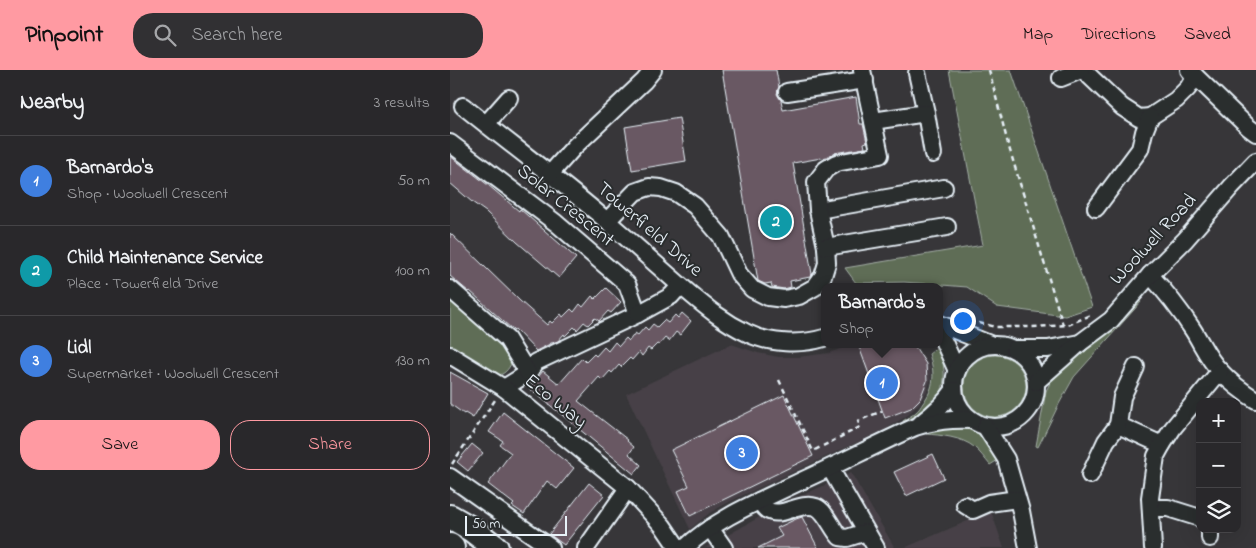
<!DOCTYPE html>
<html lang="en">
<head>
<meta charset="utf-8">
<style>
  body { margin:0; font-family:"Indie Flower",sans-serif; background:#313033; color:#f1f3f6 }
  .controls { position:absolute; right:15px; bottom:15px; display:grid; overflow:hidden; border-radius:10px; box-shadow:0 5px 20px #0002 }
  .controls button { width:45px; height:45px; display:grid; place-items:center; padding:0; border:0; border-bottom:1px solid #454447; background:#29282b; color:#f1f3f6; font:25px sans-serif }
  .scale { position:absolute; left:15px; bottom:12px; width:102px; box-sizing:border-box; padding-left:5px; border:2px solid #e8f1f8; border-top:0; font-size:14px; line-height:18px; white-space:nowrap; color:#e8f1f8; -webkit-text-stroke:4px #2a2d2e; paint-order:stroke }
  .you { position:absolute; left:512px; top:250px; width:18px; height:18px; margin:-12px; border:4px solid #fff; border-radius:50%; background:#1a73e8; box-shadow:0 0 0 8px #1a73e833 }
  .badge { display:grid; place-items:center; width:32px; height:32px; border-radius:50%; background:#ff9aa2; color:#fff; font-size:16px; font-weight:700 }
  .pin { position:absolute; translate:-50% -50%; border:2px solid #fff; box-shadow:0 1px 5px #0006 }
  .popup { position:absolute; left:371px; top:213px; width:122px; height:65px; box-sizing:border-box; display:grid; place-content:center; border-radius:10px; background:#29282b; filter:drop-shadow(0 1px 4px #0005); font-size:16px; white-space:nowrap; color:#a5a6a9 }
  .popup b { font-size:19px; color:#f1f3f6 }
  .popup::after { content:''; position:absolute; left:50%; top:100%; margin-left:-10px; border:10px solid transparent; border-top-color:#29282b }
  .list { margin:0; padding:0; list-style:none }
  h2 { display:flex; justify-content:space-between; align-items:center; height:65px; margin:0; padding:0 20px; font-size:21px }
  h2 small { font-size:16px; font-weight:400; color:#a5a6a9 }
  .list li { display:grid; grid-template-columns:32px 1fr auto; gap:15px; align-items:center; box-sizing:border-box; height:90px; padding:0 20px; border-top:1px solid #454447 }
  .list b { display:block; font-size:19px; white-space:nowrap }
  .list p { margin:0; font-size:16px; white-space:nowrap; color:#a5a6a9 }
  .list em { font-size:16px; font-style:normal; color:#a5a6a9 }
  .actions { display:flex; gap:10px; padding:15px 20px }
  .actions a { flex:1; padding:11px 0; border:1px solid #ff9aa2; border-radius:20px; text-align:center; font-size:18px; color:#ff9aa2 }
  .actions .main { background:#ff9aa2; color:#111 }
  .icon { flex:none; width:28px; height:28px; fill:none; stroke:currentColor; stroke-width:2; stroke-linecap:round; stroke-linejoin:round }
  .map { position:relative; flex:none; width:806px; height:478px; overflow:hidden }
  header { display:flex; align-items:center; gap:30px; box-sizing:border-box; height:70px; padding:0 25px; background:#ff9aa2; color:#111 }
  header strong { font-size:24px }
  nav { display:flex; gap:28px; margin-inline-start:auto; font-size:18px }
  .search { width:350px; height:45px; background:#313033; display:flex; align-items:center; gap:12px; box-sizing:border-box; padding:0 18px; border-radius:20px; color:#a5a6a9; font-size:19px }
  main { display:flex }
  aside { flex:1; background:#29282b }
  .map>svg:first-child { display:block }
  .built { fill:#464046 }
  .green { fill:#5f6d56; stroke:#a4afa7 }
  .building { fill:#695963; stroke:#e8f1f8 }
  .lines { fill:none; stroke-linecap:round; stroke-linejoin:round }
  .minor-casing { stroke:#e8f1f8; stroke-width:20 }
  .highway-casing { stroke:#e8f1f8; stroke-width:28 }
  .path { stroke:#e8f1f8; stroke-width:2.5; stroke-dasharray:5 4; stroke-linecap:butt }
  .minor { stroke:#2a2d2e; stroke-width:16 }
  .highway { stroke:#2a2d2e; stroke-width:24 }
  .labels { text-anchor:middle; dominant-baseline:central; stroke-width:4; stroke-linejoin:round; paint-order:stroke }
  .street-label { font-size:20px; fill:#e8f1f8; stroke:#2a2d2e }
</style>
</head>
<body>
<header>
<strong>Pinpoint</strong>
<div class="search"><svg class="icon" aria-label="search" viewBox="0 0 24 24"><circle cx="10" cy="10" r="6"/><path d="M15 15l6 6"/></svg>Search here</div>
<nav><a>Map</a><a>Directions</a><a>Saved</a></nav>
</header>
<main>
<aside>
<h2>Nearby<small>3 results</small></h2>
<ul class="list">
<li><span class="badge" style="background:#3f7fe0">1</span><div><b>Barnardo's</b><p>Shop · Woolwell Crescent</p></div><em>50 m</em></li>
<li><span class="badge" style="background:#0f9aa8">2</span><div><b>Child Maintenance Service</b><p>Place · Towerfield Drive</p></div><em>100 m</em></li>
<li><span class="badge" style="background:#3f7fe0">3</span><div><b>Lidl</b><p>Supermarket · Woolwell Crescent</p></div><em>130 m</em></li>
</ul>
<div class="actions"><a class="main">Save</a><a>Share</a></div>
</aside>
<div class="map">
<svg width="806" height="478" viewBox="0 0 806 478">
  <rect width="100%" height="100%" fill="#373639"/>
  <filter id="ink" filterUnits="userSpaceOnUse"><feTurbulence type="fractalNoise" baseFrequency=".02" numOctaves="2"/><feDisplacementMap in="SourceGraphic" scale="10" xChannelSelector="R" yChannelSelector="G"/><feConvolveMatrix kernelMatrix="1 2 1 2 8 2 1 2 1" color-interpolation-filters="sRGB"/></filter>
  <g filter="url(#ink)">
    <g class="built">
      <polygon points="281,274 308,283 329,287 348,287 379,283 403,274 463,274 471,284 480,297 481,309 477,321 470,333 458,345 436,359 283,430 261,442 240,459 176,324"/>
      <polygon points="401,403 445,478 255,478 329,436"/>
      <polygon points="541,441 554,478 454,478"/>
    </g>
    <g class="green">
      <polygon points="499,0 561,0 642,237 615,246 547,237 517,217 454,212 406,213 395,198 533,175"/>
      <path d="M0 231 39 265 41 263 60 282 62 292C58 300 55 304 46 306L0 278Z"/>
      <polygon points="688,231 691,232 624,307 609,334 588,377 586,376 596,321 604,305 656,265"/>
      <path d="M488 277C498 300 497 328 475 344 470 349 461 351 454 354L453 351C457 348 462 346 466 342 469 340 471 336 473 333 485 317 485 302 479 284Z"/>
      <circle cx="545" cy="316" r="31"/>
      <path d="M509 356C534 363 535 370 548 390L540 395C535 389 530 382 524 377 512 367 490 365 476 364L482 359Z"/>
    </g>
    <g class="building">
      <polygon points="272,0 326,0 329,17 327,24 331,30 333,40 406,27 410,54 413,54 417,72 414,73 415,78 384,83 377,87 343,93 362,204 360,207 340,211 341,217 334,219 322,217 321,213 315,214 308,211"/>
      <polygon points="229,48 236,91 182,100 175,57"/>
      <polygon points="0,86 38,115 69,141 70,139 126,188 109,208 67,172 36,142 22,132 0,113"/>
      <polygon points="0,163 70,231 97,255 100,251 102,253 111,244 113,247 121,239 124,242 130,234 133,237 142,226 145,229 156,218 171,232 161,243 158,241 149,251 145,248 138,255 134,252 127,260 124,257 115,266 114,264 108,271 102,273 101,273 98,275 86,281 65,259 64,261 20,221 19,222 0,206"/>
      <polygon points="232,243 241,251 230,265 226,262 219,271 215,268 209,275 207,274 201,280 198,278 192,286 189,282 182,290 180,288 171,297 169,295 162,303 160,301 152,310 149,307 128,331 178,370 177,371 184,377 179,384 191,395 184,404 79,318 93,301 109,314 132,288 136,292 144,284 146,286 154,277 158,281 165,272 169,276 176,268 179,271 185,263 188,265 195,257 198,260 203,254 207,257 214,250 218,253 225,245 228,248"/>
      <polygon points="408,274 459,274 466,278 476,294 477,311 470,329 461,338 435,348"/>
      <polygon points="0,302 38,323 23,348 15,343 14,344 0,334"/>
      <polygon points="334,325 363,386 240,446 228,421 239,416 221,380"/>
      <polygon points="53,342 124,398 107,419 97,411 74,444 62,436 64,434 38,414 61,383 50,375 53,371 39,362"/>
      <polygon points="22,374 33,383 18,401 7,392"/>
      <polygon points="483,384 494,408 456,426 444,402"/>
      <polygon points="139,413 154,425 114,475 99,464"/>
      <polygon points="352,447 368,478 308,478 332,466 327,458 346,449"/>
    </g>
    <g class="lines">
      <g class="minor-casing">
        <g id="minor">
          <polyline points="633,0 672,37 689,48 700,47 726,30 738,18 745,6"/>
          <polyline points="739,0 798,57 806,63"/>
          <polyline points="467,3 476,43"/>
          <polyline points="611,8 631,0"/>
          <polyline points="337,22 415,10"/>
          <path d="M13 36C61 75 111 111 158 152 185 175 211 199 238 222 257 238 274 252 297 263 319 274 351 275 374 268"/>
          <polyline points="423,51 476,43 483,84"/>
          <polyline points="36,54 59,28"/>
          <polyline points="0,73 106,153 177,214 188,244 86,292 78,303 54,318"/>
          <polyline points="100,104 125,76 194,11 203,0"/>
          <polyline points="646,138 690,79 694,62 700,47"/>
          <polyline points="368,140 494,118"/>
          <polyline points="157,151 185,122 199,117 211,118 226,123 245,136 271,166 289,204 302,219 318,227 334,229 349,226 365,217 373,206 377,193 376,177 368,140 366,112 376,99 386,93 430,85 412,0"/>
          <polyline points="376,177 497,157"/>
          <path d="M700 205C716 222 730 240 743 260 752 274 758 289 770 301 780 312 793 322 806 330"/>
          <polyline points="0,219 57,269 78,303"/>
          <polyline points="188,244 221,226 230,216"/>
          <polyline points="490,254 542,275"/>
          <polyline points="490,266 493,270 507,301"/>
          <circle cx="545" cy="316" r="41"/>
          <polyline points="564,279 598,279 630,273"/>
          <polyline points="0,285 54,318 178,418 213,456 228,478"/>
          <polyline points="686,297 672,327 668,355 712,375"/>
          <polyline points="586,312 630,273 661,250 700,205 735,170 782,116 806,91"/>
          <path d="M471 353C484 343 495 333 504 320"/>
          <polyline points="535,356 556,389 571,441 578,478"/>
          <polyline points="380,398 426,478"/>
          <polyline points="640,405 656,371 668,355"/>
          <polyline points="0,407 101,478"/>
          <path d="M309 431C312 434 314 438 317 440 332 449 349 431 366 437 376 441 382 459 390 467L397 468 416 462"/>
          <polyline points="515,435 523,440 539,433 567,429"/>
          <polyline points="701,438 718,438 750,448"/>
          <polyline points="260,458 274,478"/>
          <polyline points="760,468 760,459"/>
          <polyline points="136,478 178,418"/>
          <path d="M235 478C266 448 312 430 351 411 389 394 427 374 465 357 486 351 500 349 522 350"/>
          <polyline points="703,478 700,428 706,386 712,375 723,358 770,301"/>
        </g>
      </g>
      <g class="highway-casing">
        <g id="highway">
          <polyline points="0,447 21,459 46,478"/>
          <polyline points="0,476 2,478"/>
        </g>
      </g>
      <g class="path">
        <polyline points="539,0 558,74 613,255"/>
        <polyline points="529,253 546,257 581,257 618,255 641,245"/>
        <polyline points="329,310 363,381 410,357 408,351 432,341"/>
        <polyline points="2,394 45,330"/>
      </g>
      <use href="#minor" class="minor"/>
      <use href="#highway" class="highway"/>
    </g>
  </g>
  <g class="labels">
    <g class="street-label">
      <text transform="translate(115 136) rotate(39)">Solar Crescent</text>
      <text transform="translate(199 160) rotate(41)">Towerfield Drive</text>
      <text transform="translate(704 170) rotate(-47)">Woolwell Road</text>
      <text transform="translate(105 332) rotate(39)">Eco Way</text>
    </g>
  </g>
</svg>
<div class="controls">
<button>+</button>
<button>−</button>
<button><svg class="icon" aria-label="layers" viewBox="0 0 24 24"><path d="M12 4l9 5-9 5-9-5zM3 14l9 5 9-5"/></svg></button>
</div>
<div class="scale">50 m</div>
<div class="you"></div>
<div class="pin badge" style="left:432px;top:313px;background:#3f7fe0">1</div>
<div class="popup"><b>Barnardo's</b>Shop</div>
<div class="pin badge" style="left:326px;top:152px;background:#0f9aa8">2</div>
<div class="pin badge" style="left:292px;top:383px;background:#3f7fe0">3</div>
</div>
</main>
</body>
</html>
